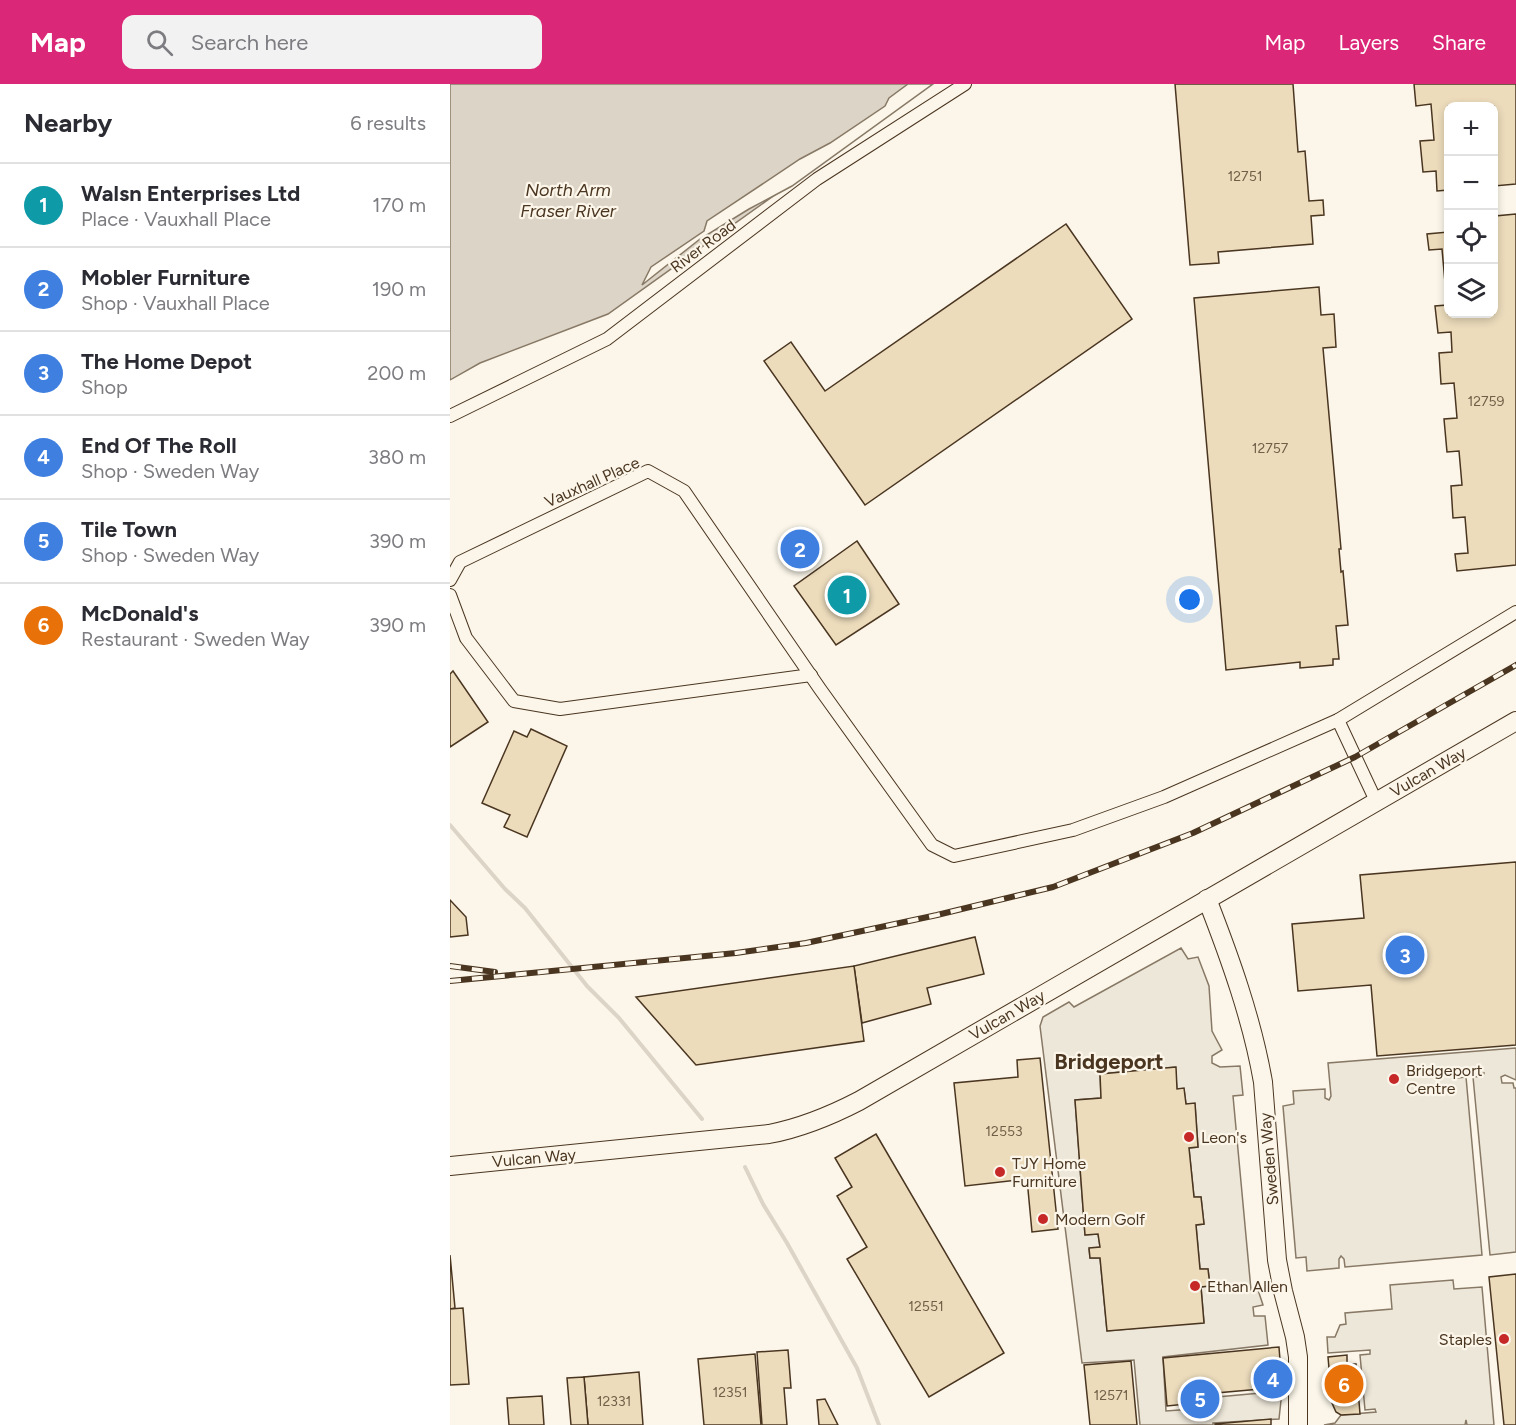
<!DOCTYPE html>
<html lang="en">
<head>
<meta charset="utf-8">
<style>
  body { margin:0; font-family:Figtree,sans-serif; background:#f2f2f3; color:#2b2b33 }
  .controls { position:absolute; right:18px; top:18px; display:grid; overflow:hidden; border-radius:12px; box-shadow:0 3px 9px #0003 }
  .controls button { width:54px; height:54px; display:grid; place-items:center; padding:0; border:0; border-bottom:2px solid #e1e1e2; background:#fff; color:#2b2b33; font:30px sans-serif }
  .you { position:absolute; left:740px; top:516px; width:21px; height:21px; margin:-15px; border:4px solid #fff; border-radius:50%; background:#1a73e8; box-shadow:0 0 0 9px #1a73e833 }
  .badge { display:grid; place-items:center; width:39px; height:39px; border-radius:50%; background:#db2777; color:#fff; font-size:20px; font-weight:700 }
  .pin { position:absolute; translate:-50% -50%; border:3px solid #fff; box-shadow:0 2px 6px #0006 }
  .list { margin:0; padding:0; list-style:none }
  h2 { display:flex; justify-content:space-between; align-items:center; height:78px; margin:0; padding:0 24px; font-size:26px }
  h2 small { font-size:20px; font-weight:400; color:#7c7c81 }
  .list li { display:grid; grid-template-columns:39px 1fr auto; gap:18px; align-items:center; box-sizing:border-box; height:84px; padding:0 24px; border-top:2px solid #e1e1e2 }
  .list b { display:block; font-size:22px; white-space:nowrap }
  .list p { margin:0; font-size:20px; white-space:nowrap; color:#7c7c81 }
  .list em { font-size:20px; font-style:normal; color:#7c7c81 }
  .icon { flex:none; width:33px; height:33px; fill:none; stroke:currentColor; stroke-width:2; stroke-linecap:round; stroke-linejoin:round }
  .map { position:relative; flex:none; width:1066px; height:1341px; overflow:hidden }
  header { display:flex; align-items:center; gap:36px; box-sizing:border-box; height:84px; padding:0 30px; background:#db2777; color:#fff }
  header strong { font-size:28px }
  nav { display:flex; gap:33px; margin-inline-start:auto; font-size:21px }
  .search { width:420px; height:54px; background:#f2f2f3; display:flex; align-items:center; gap:15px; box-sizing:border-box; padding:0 21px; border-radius:12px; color:#7c7c81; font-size:22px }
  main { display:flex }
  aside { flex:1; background:#fff }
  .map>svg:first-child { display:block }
  .parking { fill:#ede7d9; stroke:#887966; stroke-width:1.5; fill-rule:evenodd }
  .water { fill:#dcd4c6; stroke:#887966; stroke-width:1.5 }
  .pier { fill:#fbf6e9; stroke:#887966; stroke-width:1.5 }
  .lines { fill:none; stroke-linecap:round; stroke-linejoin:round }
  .stream { stroke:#dcd4c6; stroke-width:4 }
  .building { fill:#ecdcbc; stroke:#4a3520; stroke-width:1.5 }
  .street-casing { stroke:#4a3520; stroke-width:14 }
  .secondary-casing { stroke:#4a3520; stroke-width:20 }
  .street { stroke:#fbf6e9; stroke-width:12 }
  .secondary { stroke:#fbf6e9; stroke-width:18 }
  .rail-casing { stroke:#4a3520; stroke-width:6 }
  .rail { stroke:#fbf6e9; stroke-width:4; stroke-dasharray:11; stroke-linecap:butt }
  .poi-dot { fill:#c62828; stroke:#fbf6e9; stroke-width:2 }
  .labels { text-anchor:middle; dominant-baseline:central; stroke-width:4.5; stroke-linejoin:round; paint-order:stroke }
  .number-label { font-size:14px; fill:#725f47 }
  .street-label { font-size:16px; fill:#4a3520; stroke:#fbf6e9 }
  .poi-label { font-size:16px; fill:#4a3520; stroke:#fbf6e9; text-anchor:start }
  .water-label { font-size:18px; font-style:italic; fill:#4a3520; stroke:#fbf6e9 }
  .district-label { font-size:22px; font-weight:bold; fill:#4a3520; stroke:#fbf6e9 }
</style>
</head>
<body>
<header>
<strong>Map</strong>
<div class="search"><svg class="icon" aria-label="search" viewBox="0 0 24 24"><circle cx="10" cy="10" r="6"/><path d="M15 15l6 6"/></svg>Search here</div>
<nav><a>Map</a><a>Layers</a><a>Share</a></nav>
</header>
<main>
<aside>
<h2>Nearby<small>6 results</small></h2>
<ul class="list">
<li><span class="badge" style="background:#0f9aa8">1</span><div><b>Walsn Enterprises Ltd</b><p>Place · Vauxhall Place</p></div><em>170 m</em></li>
<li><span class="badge" style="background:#3f7fe0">2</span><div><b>Mobler Furniture</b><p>Shop · Vauxhall Place</p></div><em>190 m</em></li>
<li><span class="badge" style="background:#3f7fe0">3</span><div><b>The Home Depot</b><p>Shop</p></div><em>200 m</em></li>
<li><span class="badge" style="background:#3f7fe0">4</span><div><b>End Of The Roll</b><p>Shop · Sweden Way</p></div><em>380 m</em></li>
<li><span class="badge" style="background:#3f7fe0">5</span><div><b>Tile Town</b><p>Shop · Sweden Way</p></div><em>390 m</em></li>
<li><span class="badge" style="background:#e8710a">6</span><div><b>McDonald's</b><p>Restaurant · Sweden Way</p></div><em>390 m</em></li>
</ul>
</aside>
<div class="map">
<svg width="1066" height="1341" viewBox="0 0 1066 1341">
  <rect width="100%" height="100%" fill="#fbf6e9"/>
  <g class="parking">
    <path d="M731 864 738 875 748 873 759 902 762 947 772 966 762 972V979L770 983 790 982 793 1011 783 1012 801 1206H808L813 1221 803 1223 804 1232H815L818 1261 713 1273 716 1327 757 1324 756 1314 832 1307 829 1335 763 1339V1341H690L684 1276 632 1279 590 942 593 933 619 918 624 923ZM725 983 727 1005H734L736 1020H745L748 1063 739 1064 744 1113H751L754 1140 746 1141 750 1185H758L760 1201 751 1203 754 1238 657 1247 650 1174H640L639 1165 650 1163 648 1150 635 1151 625 1016 651 1014 650 990Z"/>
    <polygon points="1066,964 1066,996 1055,991 1051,993 1052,999 1063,999 1064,1004 1066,1004 1066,1168 1040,1171 1023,993 1033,992 1034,989 1008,991 1008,994 1016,993 1032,1171 895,1183 894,1175 891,1172 889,1175 889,1184 857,1187 856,1173 846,1174 833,1022 844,1020 843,1007 875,1005 875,1014 879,1016 881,1012 878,979"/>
    <polygon points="1003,1196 1004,1205 1032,1203 1044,1341 1017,1341 1016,1336 1015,1341 874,1341 885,1339 891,1331 926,1328 925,1325 915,1326 910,1271 920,1270 920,1266 878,1269 877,1253 885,1253 890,1241 896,1240 895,1229 942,1225 940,1201"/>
  </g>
  <polygon class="water" points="0,0 480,0 158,230 30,279 0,296"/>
  <polygon class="pier" points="458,0 483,0 342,102 299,125 250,155 192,201 201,183 254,147 257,137 350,75 380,59 435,22 439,14"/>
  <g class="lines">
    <g class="stream">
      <polyline points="0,741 55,805 75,824 137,902 169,934 252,1035"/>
      <polyline points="295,1083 313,1120 337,1159 407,1284 429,1341"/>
    </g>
  </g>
  <g class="building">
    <polygon points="725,0 843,0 848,68 855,67 859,117 873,116 874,131 861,132 863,160 768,168 769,179 740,181"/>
    <polygon points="964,0 1066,0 1066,100 1044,102 1044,22 998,22 998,106 987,107 986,87 973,88 970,57 984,56 981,20 966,22"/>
    <polygon points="1066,130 1066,481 1007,487 1005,470 1018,469 1015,433 1003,434 1001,402 1012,401 1009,367 997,368 994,335 1007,334 1004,299 991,300 989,269 1002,268 1001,248 988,249 985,222 997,221 992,165 979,166 977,150 998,148 998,230 1044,230 1045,132"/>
    <polygon points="616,140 682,235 415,421 314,277 341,258 375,307"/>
    <polygon points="869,203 871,231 884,230 886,263 873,264 891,465 889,465 891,488 893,487 898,541 886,542 889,575 883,575 883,581 850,584 850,578 776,586 744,214"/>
    <polygon points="407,457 449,520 386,561 344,502"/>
    <polygon points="3,587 38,638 0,663 0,590"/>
    <polygon points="81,645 117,662 77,753 54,743 60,731 32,719 64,647 77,653"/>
    <polygon points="1066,778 1066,961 927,972 921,901 848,907 842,840 914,834 910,791"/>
    <polygon points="0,816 16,833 18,851 0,853"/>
    <polygon points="525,853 534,890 477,904 481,920 412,939 404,882"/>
    <polygon points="404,882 414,957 246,981 186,913"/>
    <polygon points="590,974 608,1145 582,1148 577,1095 515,1102 504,999 568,993 567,976"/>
    <polygon points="726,983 727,1005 734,1004 736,1020 745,1019 748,1063 739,1064 744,1113 751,1113 754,1140 746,1141 750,1185 758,1185 760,1202 751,1203 754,1239 657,1247 650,1174 640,1174 639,1164 650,1163 648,1150 635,1151 625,1016 651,1014 650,990"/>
    <polygon points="426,1050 554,1269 479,1313 397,1175 417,1163 387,1112 402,1103 385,1074"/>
    <polygon points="0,1171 5,1224 0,1225"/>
    <polygon points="1066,1190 1066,1341 1054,1341 1039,1193"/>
    <polygon points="13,1224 19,1300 0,1301 0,1225"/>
    <polygon points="829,1263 832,1303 755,1310 756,1318 717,1322 713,1274"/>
    <polygon points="338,1266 341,1304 334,1304 337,1341 312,1341 307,1268"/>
    <polygon points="305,1270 311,1341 254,1341 248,1275"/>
    <polygon points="897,1271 897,1280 906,1280 910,1330 891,1331 886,1328 882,1319 878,1273"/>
    <polygon points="681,1277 687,1341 640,1341 634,1281"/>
    <polygon points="189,1288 193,1341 138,1341 134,1293"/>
    <polygon points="134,1293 138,1341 121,1341 117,1294"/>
    <polygon points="92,1312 94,1341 59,1341 57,1314"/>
    <polygon points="375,1315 388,1341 369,1341 367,1316"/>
    <polygon points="821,1335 821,1341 765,1341 765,1340"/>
  </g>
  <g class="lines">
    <g class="street-casing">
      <g id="street">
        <polyline points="0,332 157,255 367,95 515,0"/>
        <polyline points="0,496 10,478 198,387 234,407 370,605 482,761 504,772 623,746 714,713 888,636 1066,528"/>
        <polyline points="0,511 16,554 64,617 110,625 361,591"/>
        <polyline points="888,636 926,717"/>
      </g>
    </g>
    <g class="secondary-casing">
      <g id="secondary">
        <path d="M757 815C780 874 802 935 813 998L827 1176 833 1207 845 1253 848 1273V1341"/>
        <path d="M0 1082 319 1050C351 1044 380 1032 409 1017L1066 637"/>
      </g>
    </g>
    <use href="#street" class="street"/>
    <use href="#secondary" class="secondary"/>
    <g class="rail-casing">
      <g id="rail">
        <polyline points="0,882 45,888"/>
        <polyline points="0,897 286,869 356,859 487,831 603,803 743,749 905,673 1066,581"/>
      </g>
    </g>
    <use href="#rail" class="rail"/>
  </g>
  <g class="poi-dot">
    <circle cx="944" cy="995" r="6"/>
    <circle cx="739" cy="1053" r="6"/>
    <circle cx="550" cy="1088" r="6"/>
    <circle cx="593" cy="1135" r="6"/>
    <circle cx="745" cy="1202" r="6"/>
    <circle cx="1054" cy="1255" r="6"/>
  </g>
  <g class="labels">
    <g class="number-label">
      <text x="795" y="92">12751</text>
      <text x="1036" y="317">12759</text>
      <text x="820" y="364">12757</text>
      <text x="554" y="1047">12553</text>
      <text x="476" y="1222">12551</text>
      <text x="280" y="1308">12351</text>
      <text x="661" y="1311">12571</text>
      <text x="164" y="1317">12331</text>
    </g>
    <g class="street-label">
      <text transform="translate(253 162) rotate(-37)">River Road</text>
      <text transform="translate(142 398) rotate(-24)">Vauxhall Place</text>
      <text transform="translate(978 688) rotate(-30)">Vulcan Way</text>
      <text transform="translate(557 931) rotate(-30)">Vulcan Way</text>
      <text transform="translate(84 1074) rotate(-5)">Vulcan Way</text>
      <text transform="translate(819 1075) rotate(-95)">Sweden Way</text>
    </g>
    <g class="poi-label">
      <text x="956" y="986">Bridgeport<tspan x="956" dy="18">Centre</tspan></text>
      <text x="751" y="1053">Leon's</text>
      <text x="562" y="1079">TJY Home<tspan x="562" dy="18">Furniture</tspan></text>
      <text x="605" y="1135">Modern Golf</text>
      <text x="757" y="1202">Ethan Allen</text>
      <text x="1042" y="1255" text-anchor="end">Staples</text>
    </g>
    <g class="water-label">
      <text x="118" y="106">North Arm<tspan x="118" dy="21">Fraser River</tspan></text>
    </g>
    <g class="district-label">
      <text x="659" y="977">Bridgeport</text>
    </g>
  </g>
</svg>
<div class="controls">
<button>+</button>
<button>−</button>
<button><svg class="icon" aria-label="locate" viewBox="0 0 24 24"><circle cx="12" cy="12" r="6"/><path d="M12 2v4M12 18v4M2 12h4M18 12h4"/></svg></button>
<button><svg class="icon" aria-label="layers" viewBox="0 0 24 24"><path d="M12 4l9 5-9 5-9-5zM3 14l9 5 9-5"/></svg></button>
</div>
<div class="you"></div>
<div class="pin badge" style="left:397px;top:511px;background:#0f9aa8">1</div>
<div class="pin badge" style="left:350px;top:465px;background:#3f7fe0">2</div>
<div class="pin badge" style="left:955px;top:871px;background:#3f7fe0">3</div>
<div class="pin badge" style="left:823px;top:1295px;background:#3f7fe0">4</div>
<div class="pin badge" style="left:750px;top:1315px;background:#3f7fe0">5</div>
<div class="pin badge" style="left:894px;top:1300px;background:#e8710a">6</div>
</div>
</main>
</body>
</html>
